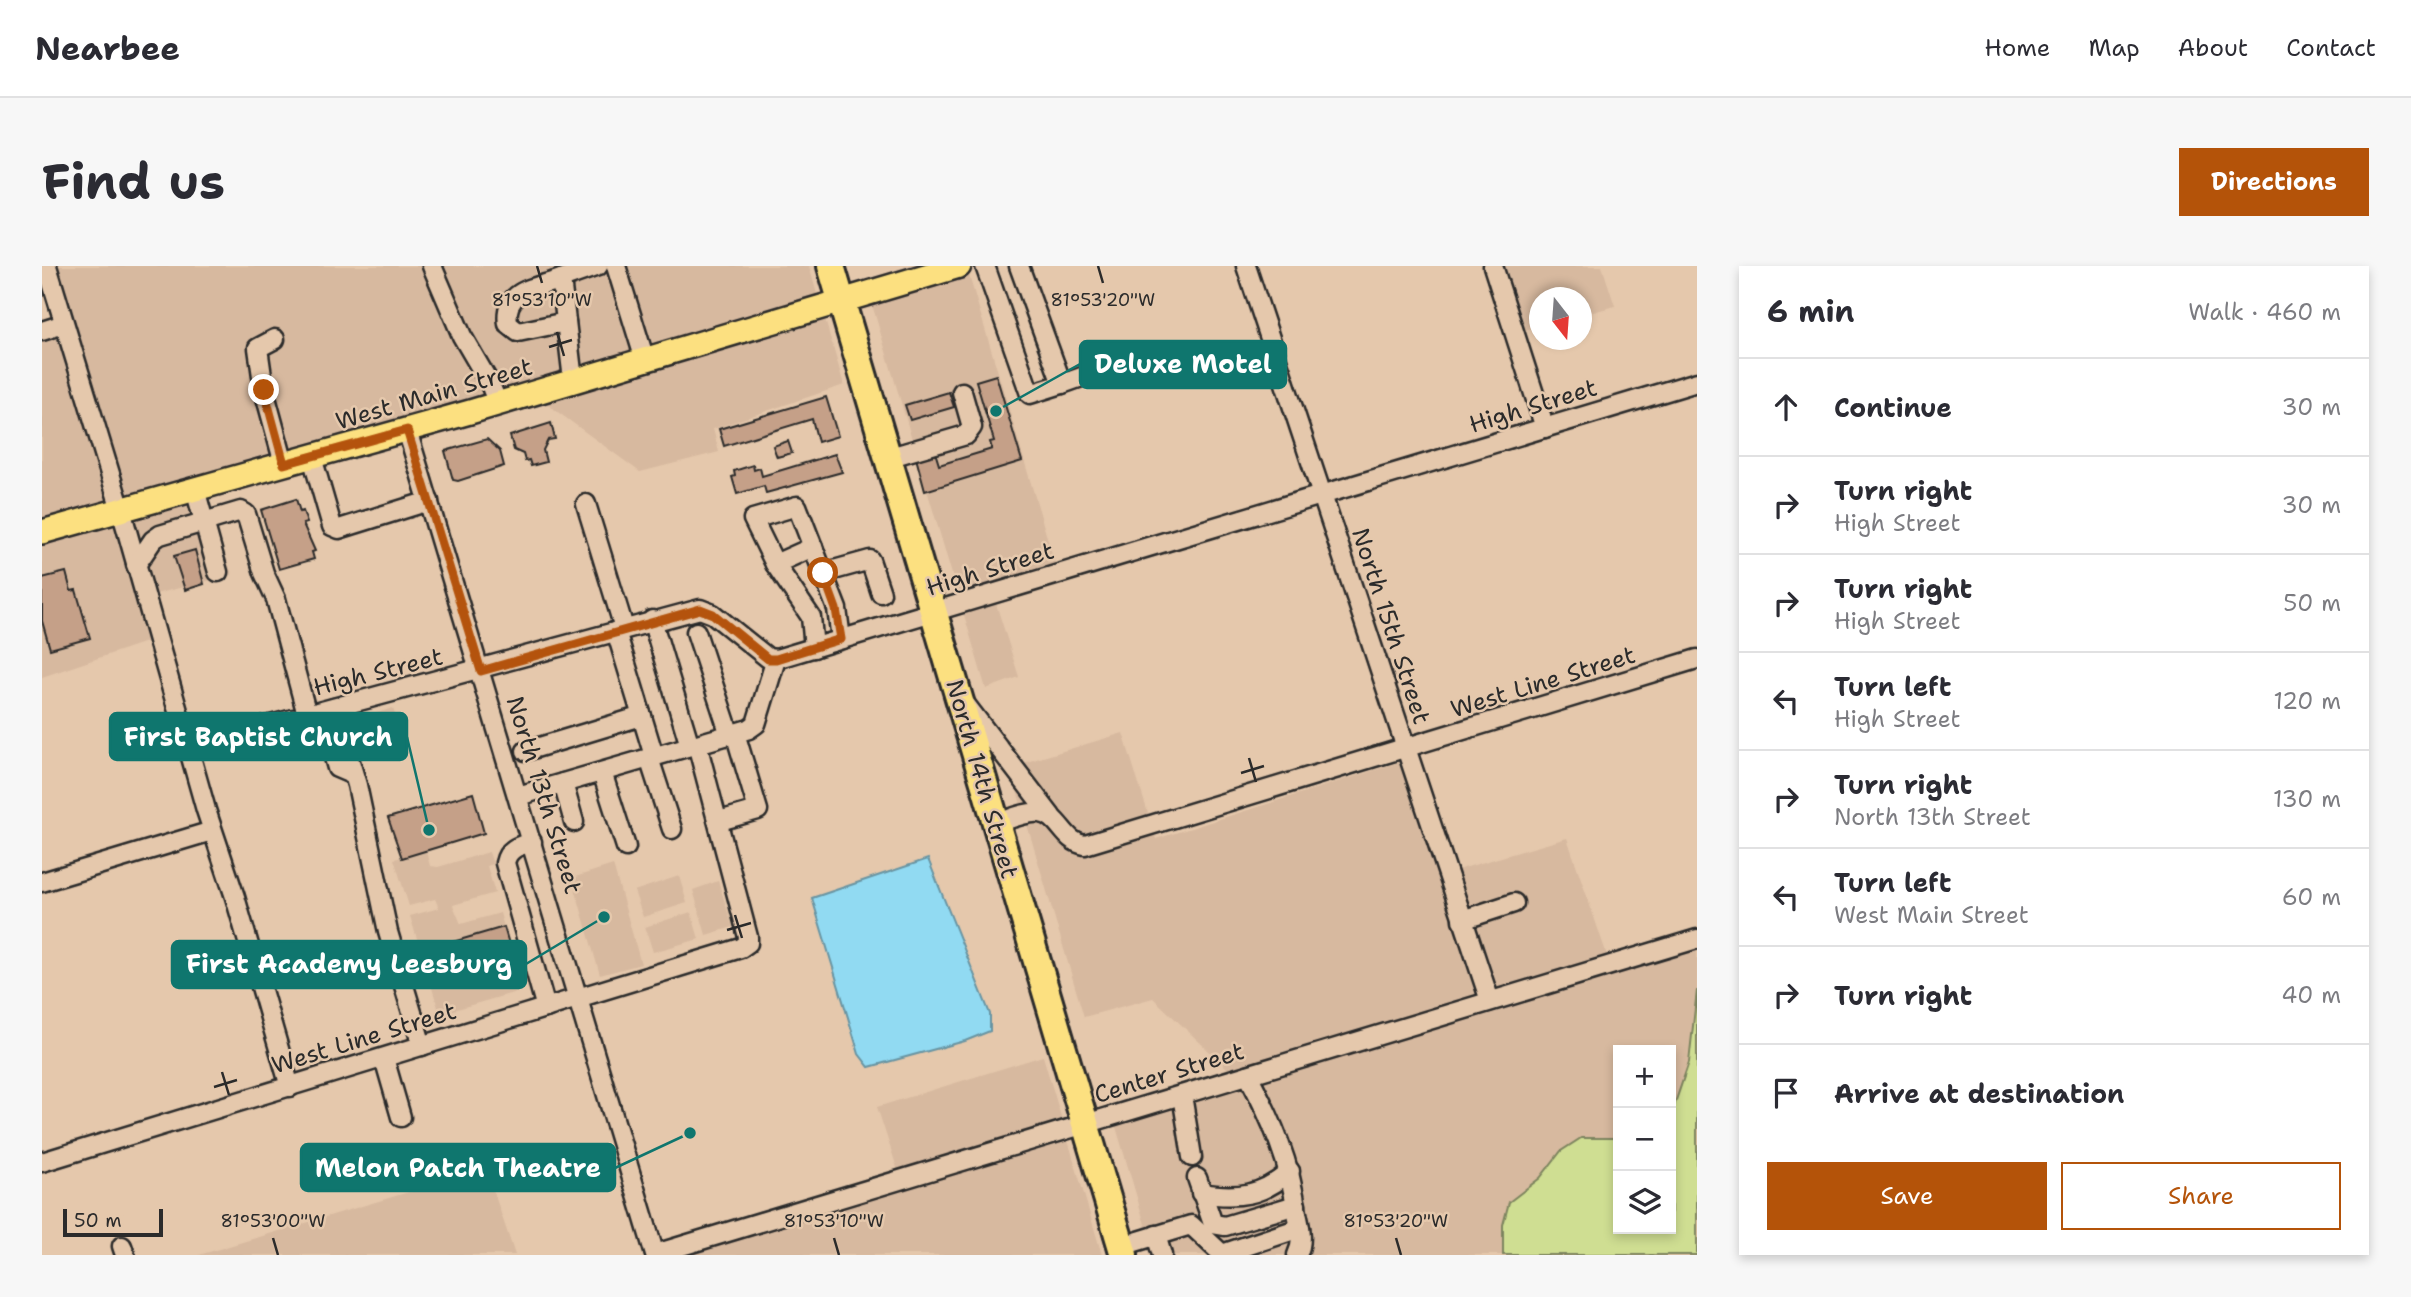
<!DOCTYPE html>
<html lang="en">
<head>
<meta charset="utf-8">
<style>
  body { margin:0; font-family:"Shantell Sans",sans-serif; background:#f7f7f7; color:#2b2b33 }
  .controls { position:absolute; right:21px; bottom:21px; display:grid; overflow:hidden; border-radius:0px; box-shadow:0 4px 10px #0003 }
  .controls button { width:63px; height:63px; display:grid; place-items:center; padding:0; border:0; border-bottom:2px solid #e1e1e2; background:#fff; color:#2b2b33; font:35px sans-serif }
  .compass { position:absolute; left:1487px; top:21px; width:63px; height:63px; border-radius:50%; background:#fff; box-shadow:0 4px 10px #0003; rotate:163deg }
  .scale { position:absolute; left:21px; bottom:18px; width:100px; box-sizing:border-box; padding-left:7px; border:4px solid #2b2b2b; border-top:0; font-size:19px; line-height:24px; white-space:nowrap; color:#2b2b2b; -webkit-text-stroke:5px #e5c8ac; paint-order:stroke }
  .stop { position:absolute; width:21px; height:21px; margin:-16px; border:5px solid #b45309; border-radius:50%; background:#fff }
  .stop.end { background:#b45309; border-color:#fff; box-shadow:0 2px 7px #0008 }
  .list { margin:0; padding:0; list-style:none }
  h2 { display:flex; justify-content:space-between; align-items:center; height:91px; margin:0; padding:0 28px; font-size:30px }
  h2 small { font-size:23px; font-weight:400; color:#7c7c81 }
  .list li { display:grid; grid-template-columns:46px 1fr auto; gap:21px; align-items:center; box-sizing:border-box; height:98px; padding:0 28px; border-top:2px solid #e1e1e2 }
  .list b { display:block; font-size:26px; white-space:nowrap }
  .list p { margin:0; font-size:23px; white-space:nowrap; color:#7c7c81 }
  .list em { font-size:23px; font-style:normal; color:#7c7c81 }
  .actions { display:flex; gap:14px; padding:21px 28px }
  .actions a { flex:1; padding:16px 0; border:2px solid #b45309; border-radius:0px; text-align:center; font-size:24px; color:#b45309 }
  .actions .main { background:#b45309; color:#fff }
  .icon { flex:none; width:38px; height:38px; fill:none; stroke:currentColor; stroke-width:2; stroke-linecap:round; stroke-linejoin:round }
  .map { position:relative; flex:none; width:1655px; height:989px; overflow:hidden; border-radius:0px }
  header { display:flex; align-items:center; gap:42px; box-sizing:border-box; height:98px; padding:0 35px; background:#fff; border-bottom:2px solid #e1e1e2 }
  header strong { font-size:33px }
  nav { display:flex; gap:38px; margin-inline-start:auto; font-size:24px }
  .intro { display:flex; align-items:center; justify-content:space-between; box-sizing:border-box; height:168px; padding:0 42px }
  h1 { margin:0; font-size:49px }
  .button { padding:18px 32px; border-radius:0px; background:#b45309; color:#fff; font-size:24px; font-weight:700 }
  main { display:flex; gap:42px; padding:0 42px }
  aside { flex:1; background:#fff; border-radius:0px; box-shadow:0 4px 10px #0003 }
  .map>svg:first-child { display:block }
  .built { fill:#d7b99f }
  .green { fill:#cfde92; stroke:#7d845e; stroke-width:2 }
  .water { fill:#91daf2; stroke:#6894a2; stroke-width:2 }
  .building { fill:#c5a088; stroke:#2b2b2b; stroke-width:2 }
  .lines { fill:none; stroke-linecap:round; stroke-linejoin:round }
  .minor-casing { stroke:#2b2b2b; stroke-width:23 }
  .major-casing { stroke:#2b2b2b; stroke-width:28 }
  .highway-casing { stroke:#2b2b2b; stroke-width:32 }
  .minor { stroke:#e5c8ac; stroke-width:18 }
  .major { stroke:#fce080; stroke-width:23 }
  .highway { stroke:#fce080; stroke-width:26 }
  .route { stroke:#b45309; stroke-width:9 }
  .ticks { fill:none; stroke:#2b2b2b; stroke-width:2.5 }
  .labels { text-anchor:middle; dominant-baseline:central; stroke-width:5; stroke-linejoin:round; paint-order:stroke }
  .street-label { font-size:24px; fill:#2b2b2b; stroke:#e5c8ac }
  .ticks-label { font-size:18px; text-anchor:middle; fill:#2b2b2b; stroke:#e5c8ac; stroke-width:5; stroke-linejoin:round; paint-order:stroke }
  .leader { fill:none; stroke:#0f766e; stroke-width:2.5 }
  .callout-dot { fill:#0f766e; stroke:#e5c8ac; stroke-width:2.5 }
  .callout { fill:#0f766e; stroke:#0f766e; stroke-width:2.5 }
  .callout-label { font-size:26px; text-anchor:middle; font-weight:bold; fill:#fff }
</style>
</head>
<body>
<header>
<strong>Nearbee</strong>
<nav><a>Home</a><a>Map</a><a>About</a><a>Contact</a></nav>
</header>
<div class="intro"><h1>Find us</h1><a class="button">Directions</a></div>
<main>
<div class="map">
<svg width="1655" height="989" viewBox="0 0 1655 989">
  <rect width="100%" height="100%" fill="#e5c8ac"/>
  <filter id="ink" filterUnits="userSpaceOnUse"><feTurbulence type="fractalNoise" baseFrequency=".0143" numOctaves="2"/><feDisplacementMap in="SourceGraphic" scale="14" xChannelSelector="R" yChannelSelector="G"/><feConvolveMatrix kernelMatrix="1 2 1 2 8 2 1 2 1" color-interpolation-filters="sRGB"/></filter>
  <g filter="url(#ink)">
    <g class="built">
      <polygon points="6,0 767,0 777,35 0,258 0,67 23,60"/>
      <polygon points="1455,0 1560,0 1573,40 1540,49 1540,32 1498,32 1497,60 1475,66"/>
      <polygon points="926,6 1016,308 951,328 977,411 944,423 829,35"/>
      <polygon points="782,50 802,119 671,163 677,186 598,206 498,133"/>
      <polygon points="163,228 190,309 97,332 110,374 0,411 0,274"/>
      <polygon points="351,442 360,472 340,478 342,487 309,493 297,459"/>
      <polygon points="1081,467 1114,573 1371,492 1408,606 1525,572 1568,698 1655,674 1655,724 1647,796 1633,843 1629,849 1629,784 1576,784 1576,872 1539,873 1519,885 1498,912 1467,936 1461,959 1461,989 1112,989 1069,844 1187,808 1187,804 1111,732 1042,751 968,501"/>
      <polygon points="384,585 388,600 396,601 447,586 451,598 445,600 453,627 411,639 419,658 458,647 462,661 402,678 413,719 474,702 481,724 398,748 368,650 397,642 393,633 367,640 352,593"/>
      <polygon points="571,599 599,698 558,709 530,612"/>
      <polygon points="637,610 645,637 601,651 592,625"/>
      <polygon points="676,615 691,661 664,669 651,624"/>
      <polygon points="649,646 657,673 611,686 603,661"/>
      <polygon points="1001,790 1060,989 621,989 859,914 835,841"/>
      <polygon points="444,903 473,989 157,989 400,916"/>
    </g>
    <polygon class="green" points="1655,724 1655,989 1461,989 1461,959 1467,936 1498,912 1519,885 1539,872 1576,872 1576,963 1629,963 1629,849 1647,796"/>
    <polygon class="water" points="886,593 948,748 948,765 923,775 827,801 817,788 770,632"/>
    <g class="building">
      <polygon points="954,109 980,195 883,225 874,192 893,186 897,199 950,183 948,176 952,175 934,115"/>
      <polygon points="907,126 912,141 868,154 863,139"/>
      <polygon points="784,131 796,170 776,176 770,153 682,180 677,163"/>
      <polygon points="509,157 513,173 506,174 501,184 504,196 489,200 487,194 483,195 481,188 472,184 468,170"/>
      <polygon points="445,173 458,185 462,200 416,215 411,214 403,185"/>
      <polygon points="746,175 750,187 735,191 731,180"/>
      <polygon points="793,188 800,206 724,227 722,220 695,228 690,211 693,210 692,205 711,199 712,204 718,202 720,210"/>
      <polygon points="254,233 258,246 261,245 265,257 261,258 273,285 270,286 272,293 237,303 219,244"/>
      <polygon points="153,284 162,318 143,324 132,290"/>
      <polygon points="24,306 29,325 34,324 48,372 8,383 0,355 0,312"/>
      <polygon points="431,527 442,567 360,592 346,552"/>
      <polygon points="462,661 474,702 415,719 404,678"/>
    </g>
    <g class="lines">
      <g class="minor-casing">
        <g id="minor">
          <polyline points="5,0 79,244 164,544 193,631 248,821"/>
          <polyline points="390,0 420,70 448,118 456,138"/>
          <polyline points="574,0 603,94"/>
          <polyline points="943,0 988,128 1020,118 977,0"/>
          <polyline points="1204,0 1448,735"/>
          <polyline points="1451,0 1503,162"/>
          <path d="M519 13C492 23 461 23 466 58L476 66 524 56"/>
          <polyline points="0,65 22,58"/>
          <polyline points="233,73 216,82 222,124 242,198"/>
          <polyline points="531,114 519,13 556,0"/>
          <polyline points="1020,118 1096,91"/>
          <polyline points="365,164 613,989"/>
          <polyline points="270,191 290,260 297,263 387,235"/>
          <polyline points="845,192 924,169 930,161 920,126"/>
          <polyline points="153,223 176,306"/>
          <polyline points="544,238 582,362"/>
          <polyline points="733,298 771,281"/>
          <polyline points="94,299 111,274 118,269 199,245 204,248 222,307 234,333 265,449 658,343 671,348 726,392 734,393 1655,116"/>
          <polyline points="781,307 828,294 839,327"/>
          <polyline points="610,354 648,480"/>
          <polyline points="574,365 612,490"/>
          <polyline points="654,366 688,469"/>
          <polyline points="772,382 769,351 733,298 711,253 755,240 795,343 799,373"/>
          <polyline points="924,439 1009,550"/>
          <polyline points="292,442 315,519 346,666 380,780"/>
          <polyline points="279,446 295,502 309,508"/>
          <polyline points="145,481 251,453"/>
          <polyline points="484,485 600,450"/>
          <polyline points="607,492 630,563"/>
          <polyline points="560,506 584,581"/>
          <polyline points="521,517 532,556"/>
          <polyline points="476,530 707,463 714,458 734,393"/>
          <polyline points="677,555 716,544 693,467"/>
          <path d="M953 558C966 554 984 545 998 547 1018 549 1021 576 1043 579L1655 393"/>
          <path d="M490 576C477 580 466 582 463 597L504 742"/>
          <polyline points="0,616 170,565"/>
          <polyline points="1420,654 1472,637"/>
          <polyline points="342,792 359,851"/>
          <path d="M1206 809C1230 854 1248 896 1255 947 1258 961 1262 975 1255 989"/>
          <polyline points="1140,829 1150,891"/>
          <polyline points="0,896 699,682 706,677 706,671 655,478"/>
          <polyline points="1155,912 1171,958 1183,960 1254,939"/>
          <path d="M1159 927C1195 933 1221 930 1248 905"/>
          <polyline points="1114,969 1120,989"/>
          <polyline points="80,980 83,989"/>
          <polyline points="1080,980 1149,959 1180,988 1258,962"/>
          <polyline points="613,988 1655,673"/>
        </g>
      </g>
      <g class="major-casing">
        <polyline id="major" points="0,266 428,146 917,0"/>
      </g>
      <g class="highway-casing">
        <polyline id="highway" points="789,0 1082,989"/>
      </g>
      <use href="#minor" class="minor"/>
      <use href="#major" class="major"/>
      <use href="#highway" class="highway"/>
    </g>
  </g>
  <g class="lines" filter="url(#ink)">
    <polyline class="route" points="222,124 242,198 365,164 439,405 658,343 671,348 726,393 734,393 799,373 794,343 781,307"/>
  </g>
  <path class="ticks" d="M495 0 500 17M1056 0 1061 17M515 66 522 90M507 81 530 74M1207 492 1214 516M1199 507 1222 500M693 649 700 672M685 664 709 657M180 806 187 829M172 821 195 814M231 972 236 989M792 972 797 989M1354 972 1359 989"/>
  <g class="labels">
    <g class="street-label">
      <text transform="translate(392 128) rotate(-16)">West Main Street</text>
      <text transform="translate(1491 140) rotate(-17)">High Street</text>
      <text transform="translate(948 303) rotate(-17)">High Street</text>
      <text transform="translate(1349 360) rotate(72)">North 15th Street</text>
      <text transform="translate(336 406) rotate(-14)">High Street</text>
      <text transform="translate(1501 416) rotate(-17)">West Line Street</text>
      <text transform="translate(940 513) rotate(74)">North 14th Street</text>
      <text transform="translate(502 529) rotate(73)">North 13th Street</text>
      <text transform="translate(322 772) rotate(-17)">West Line Street</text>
      <text transform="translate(1127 807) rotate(-17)">Center Street</text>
    </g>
  </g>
  <g class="ticks-label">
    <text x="500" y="40">81°53'10"W</text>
    <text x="1061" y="40">81°53'20"W</text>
    <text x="231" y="961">81°53'00"W</text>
    <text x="792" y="961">81°53'10"W</text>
    <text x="1354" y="961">81°53'20"W</text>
  </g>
  <path class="leader" d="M954 145L1038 98M387 564L365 471M562 651L484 698M648 867L573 902"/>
  <g class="callout-dot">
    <circle cx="954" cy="145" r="7"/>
    <circle cx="387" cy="564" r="7"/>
    <circle cx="562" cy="651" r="7"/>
    <circle cx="648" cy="867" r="7"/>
  </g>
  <g class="callout">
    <rect x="1038" y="75" width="206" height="47" rx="7"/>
    <rect x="68" y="447" width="297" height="47" rx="7"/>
    <rect x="130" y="675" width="354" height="47" rx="7"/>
    <rect x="259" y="878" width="314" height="47" rx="7"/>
  </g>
  <g class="callout-label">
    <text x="1141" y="107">Deluxe Motel</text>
    <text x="216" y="480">First Baptist Church</text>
    <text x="307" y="707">First Academy Leesburg</text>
    <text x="416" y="911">Melon Patch Theatre</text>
  </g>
</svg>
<div class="controls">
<button>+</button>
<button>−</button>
<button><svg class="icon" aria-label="layers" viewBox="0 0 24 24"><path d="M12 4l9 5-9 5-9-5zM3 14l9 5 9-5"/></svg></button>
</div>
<svg class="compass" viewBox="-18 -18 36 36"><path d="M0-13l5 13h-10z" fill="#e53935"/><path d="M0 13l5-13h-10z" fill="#7c7c81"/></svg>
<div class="scale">50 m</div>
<div class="stop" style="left:781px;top:307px"></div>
<div class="stop end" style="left:222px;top:124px"></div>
</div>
<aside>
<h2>6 min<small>Walk · 460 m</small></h2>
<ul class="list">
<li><svg class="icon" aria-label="ahead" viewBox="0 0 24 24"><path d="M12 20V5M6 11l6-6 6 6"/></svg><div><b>Continue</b></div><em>30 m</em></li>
<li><svg class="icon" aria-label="right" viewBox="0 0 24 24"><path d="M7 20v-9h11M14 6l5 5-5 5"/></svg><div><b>Turn right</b><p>High Street</p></div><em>30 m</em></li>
<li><svg class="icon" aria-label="right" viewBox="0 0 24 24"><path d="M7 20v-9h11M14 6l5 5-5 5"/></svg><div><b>Turn right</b><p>High Street</p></div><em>50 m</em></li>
<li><svg class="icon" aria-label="left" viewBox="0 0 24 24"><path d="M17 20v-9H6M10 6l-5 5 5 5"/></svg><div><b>Turn left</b><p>High Street</p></div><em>120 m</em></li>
<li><svg class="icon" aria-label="right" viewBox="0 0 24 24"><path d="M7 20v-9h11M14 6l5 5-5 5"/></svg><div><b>Turn right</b><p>North 13th Street</p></div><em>130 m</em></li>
<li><svg class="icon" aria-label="left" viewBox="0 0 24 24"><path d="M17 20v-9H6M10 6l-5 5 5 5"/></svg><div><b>Turn left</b><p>West Main Street</p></div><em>60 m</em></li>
<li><svg class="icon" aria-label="right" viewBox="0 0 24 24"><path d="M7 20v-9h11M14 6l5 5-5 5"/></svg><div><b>Turn right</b></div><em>40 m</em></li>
<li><svg class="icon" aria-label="arrive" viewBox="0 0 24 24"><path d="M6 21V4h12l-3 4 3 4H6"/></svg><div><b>Arrive at destination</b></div></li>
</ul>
<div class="actions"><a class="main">Save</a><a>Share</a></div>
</aside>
</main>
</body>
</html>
